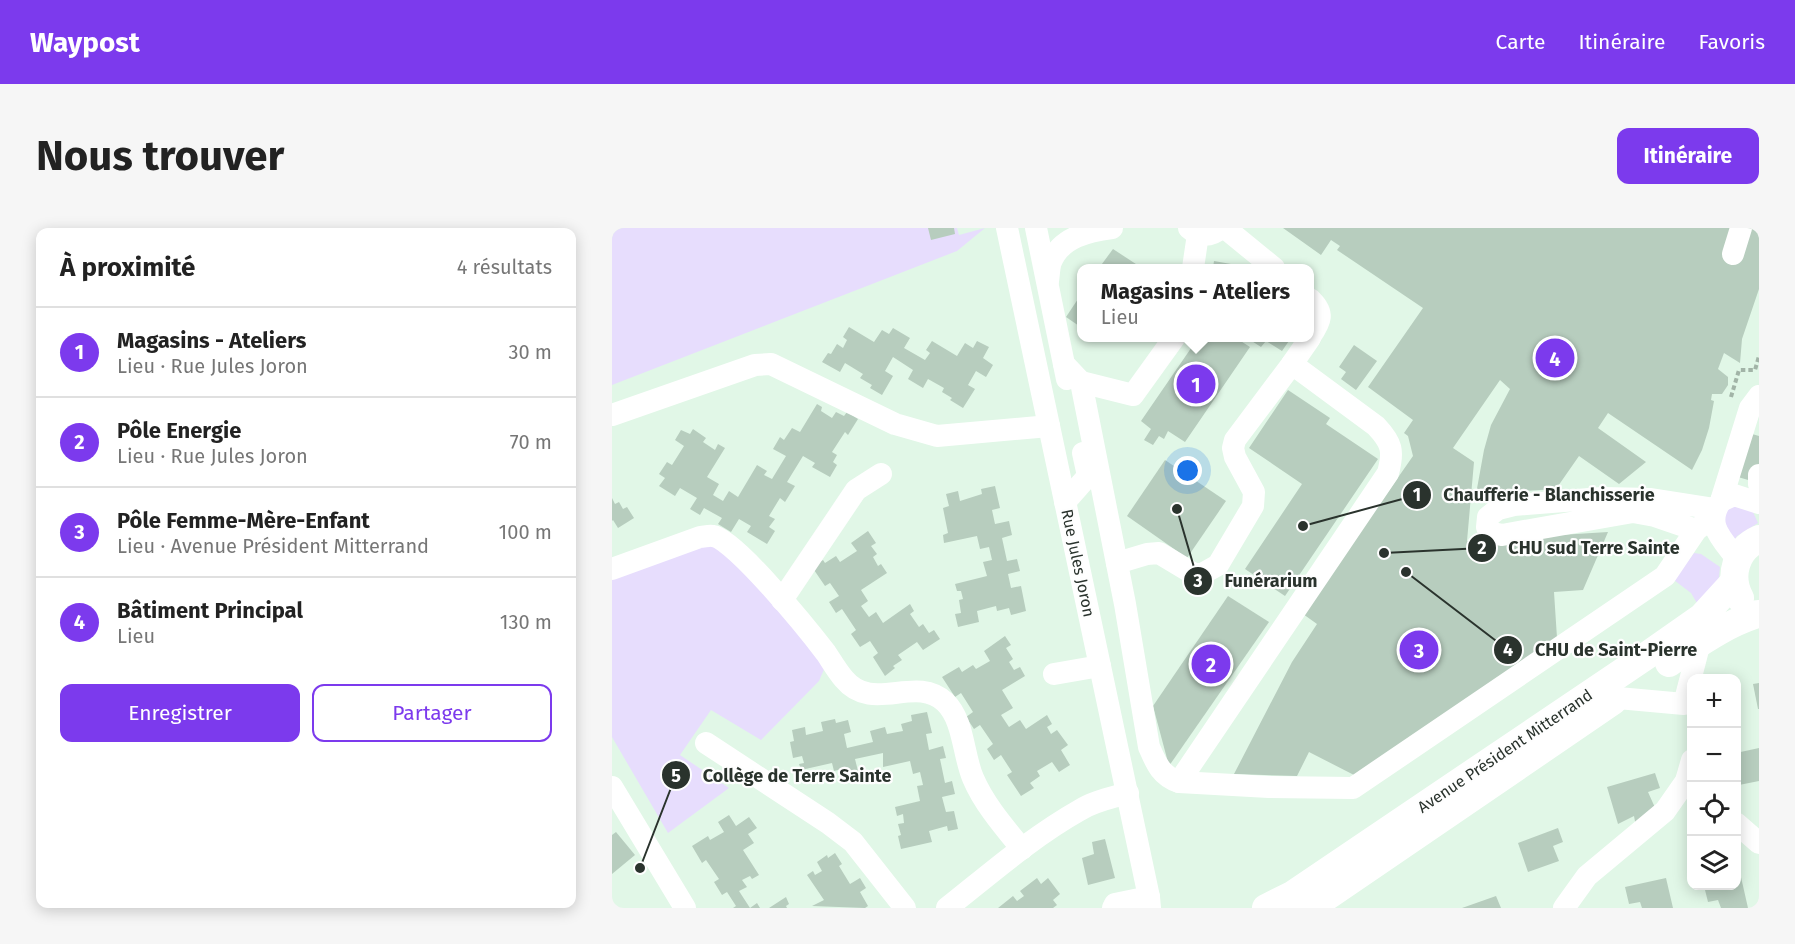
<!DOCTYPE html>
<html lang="fr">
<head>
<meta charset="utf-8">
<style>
  body { margin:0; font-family:"Fira Sans",sans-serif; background:#f6f6f6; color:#222 }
  .controls { position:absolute; right:18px; bottom:18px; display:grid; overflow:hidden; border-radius:12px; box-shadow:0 3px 15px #0003 }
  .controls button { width:54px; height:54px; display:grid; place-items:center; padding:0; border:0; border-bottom:2px solid #e0e0e0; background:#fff; color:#222; font:30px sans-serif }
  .you { position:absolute; left:576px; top:243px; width:21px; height:21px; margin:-15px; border:4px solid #fff; border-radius:50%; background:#1a73e8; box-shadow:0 0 0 9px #1a73e833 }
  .badge { display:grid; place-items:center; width:39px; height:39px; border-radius:50%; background:#7c3aed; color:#fff; font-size:20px; font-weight:700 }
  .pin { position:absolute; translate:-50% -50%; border:3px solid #fff; box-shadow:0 2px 6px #0006 }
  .popup { position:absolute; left:465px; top:36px; width:237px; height:78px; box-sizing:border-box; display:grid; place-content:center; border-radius:12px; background:#fff; filter:drop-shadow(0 2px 4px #0005); font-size:20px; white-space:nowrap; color:#767676 }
  .popup b { font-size:22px; color:#222 }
  .popup::after { content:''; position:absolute; left:50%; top:100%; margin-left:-12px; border:12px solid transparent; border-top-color:#fff }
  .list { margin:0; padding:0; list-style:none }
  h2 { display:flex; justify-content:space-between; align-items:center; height:78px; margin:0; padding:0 24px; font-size:26px }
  h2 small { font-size:20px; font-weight:400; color:#767676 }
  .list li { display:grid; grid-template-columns:39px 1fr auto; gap:18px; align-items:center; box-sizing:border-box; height:90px; padding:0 24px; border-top:2px solid #e0e0e0 }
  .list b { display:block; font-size:22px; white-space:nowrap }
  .list p { margin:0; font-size:20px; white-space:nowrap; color:#767676 }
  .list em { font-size:20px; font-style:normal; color:#767676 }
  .actions { display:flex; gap:12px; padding:18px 24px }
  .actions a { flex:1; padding:14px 0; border:2px solid #7c3aed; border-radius:12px; text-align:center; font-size:21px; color:#7c3aed }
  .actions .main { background:#7c3aed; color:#fff }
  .icon { flex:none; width:33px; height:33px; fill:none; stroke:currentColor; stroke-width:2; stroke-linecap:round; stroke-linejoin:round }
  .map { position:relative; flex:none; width:1147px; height:680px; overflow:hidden; border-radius:12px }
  header { display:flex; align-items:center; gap:36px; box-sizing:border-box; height:84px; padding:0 30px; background:#7c3aed; color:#fff }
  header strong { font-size:28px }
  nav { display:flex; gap:33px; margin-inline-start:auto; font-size:21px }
  .intro { display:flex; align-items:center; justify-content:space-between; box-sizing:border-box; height:144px; padding:0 36px }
  h1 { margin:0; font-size:42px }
  .button { padding:15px 27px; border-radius:12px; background:#7c3aed; color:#fff; font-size:21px; font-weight:700 }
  main { display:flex; gap:36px; padding:0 36px }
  aside { flex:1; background:#fff; border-radius:12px; box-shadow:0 3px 15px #0003 }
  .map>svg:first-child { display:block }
  .green { fill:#e7ddfd }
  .building { fill:#b7cdbe }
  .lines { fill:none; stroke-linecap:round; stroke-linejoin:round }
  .path { stroke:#a2b4a7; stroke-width:4; stroke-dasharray:4.5 3; stroke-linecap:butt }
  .minor { stroke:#fff; stroke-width:22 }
  .major { stroke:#fff; stroke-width:28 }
  .labels { text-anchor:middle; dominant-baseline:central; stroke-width:4.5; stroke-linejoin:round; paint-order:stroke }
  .street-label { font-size:16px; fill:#2a332d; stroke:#fefefe }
  .leader { fill:none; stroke:#2a332d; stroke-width:2 }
  .callout-dot { fill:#2a332d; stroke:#fefefe; stroke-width:2 }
  .mark-label { font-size:18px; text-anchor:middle; font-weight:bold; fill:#fff }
  .callout-label { font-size:18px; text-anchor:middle; font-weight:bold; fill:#2a332d; stroke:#fefefe; stroke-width:4.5; stroke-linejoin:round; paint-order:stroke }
</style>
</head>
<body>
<header>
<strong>Waypost</strong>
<nav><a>Carte</a><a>Itinéraire</a><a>Favoris</a></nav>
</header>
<div class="intro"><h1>Nous trouver</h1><a class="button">Itinéraire</a></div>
<main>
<aside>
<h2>À proximité<small>4 résultats</small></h2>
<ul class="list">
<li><span class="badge">1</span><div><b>Magasins - Ateliers</b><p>Lieu · Rue Jules Joron</p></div><em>30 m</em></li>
<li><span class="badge">2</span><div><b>Pôle Energie</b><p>Lieu · Rue Jules Joron</p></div><em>70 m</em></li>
<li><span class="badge">3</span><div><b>Pôle Femme-Mère-Enfant</b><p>Lieu · Avenue Président Mitterrand</p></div><em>100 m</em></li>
<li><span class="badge">4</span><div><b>Bâtiment Principal</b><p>Lieu</p></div><em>130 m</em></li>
</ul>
<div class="actions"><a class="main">Enregistrer</a><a>Partager</a></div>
</aside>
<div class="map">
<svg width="1147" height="680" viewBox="0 0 1147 680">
  <rect width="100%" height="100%" fill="#e1f7e7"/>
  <g class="green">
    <polygon points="0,0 345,0 347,7 373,0 345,23 0,157"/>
    <polygon points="1118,277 1141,284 1146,295 1125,308 1122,313 1111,297 1112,284"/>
    <polygon points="105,303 216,432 207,453 149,512 99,482 68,527 117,560 56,605 0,509 0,343"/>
    <polygon points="1082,325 1089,326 1108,339 1106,358 1085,375 1079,365 1062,352"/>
  </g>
  <g class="building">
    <polygon points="316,0 342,0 343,6 319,12"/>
    <polygon points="671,0 1147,0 1147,61 1130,111 1128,135 1112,125 1106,141 1116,149 1116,157 1110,166 1100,166 1099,172 1102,173 1097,200 1090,222 1080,242 996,185 986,200 1034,234 1007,256 967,228 944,261 864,266 872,222 879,197 898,161 888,152 841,220 862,234 855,313 996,304 971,362 942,364 945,410 742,547 697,524 685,548 622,546 680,434 705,396 691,386 801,228 796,208 792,205 801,192 756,159 811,80 725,22 728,18 719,12 709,27"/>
    <polygon points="501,21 530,40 487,40"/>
    <polygon points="602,33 619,36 618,40 601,40"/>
    <polygon points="470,65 470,100 454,89"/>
    <polygon points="237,99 262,114 270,102 277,106 281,100 298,110 292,120 313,132 318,125 314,122 320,113 345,128 353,115 361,120 365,113 377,119 371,130 381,137 374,149 364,143 356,157 363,161 351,180 338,172 340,170 330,164 332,160 316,151 311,160 296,151 301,142 281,129 273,143 281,148 270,167 258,160 260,157 248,150 251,146 233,135 228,144 210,134 216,125 219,126 225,116 231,120 235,112 231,109"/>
    <polygon points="586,110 624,110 638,119 573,214 556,203 552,211 547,208 541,217 532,212 539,201 529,193"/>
    <polygon points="635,110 679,110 670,123 654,113 649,119"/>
    <polygon points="742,117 765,133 744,162 729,151 734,144 727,139"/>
    <polygon points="676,162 718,190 714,196 766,231 673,368 633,341 690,256 637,220"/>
    <polygon points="205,176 210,179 209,183 220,190 224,184 232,188 235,184 246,191 236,207 233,204 220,224 225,227 221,234 225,237 218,249 200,239 203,235 191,228 175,254 183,258 173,274 168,270 157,288 163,291 157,299 163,303 155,316 135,304 139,298 127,291 119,304 106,296 110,290 92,280 88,287 78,281 85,270 68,260 63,268 47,258 53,250 47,246 55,234 60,237 72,218 63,212 69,202 78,206 81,201 94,210 91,214 103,222 106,216 113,220 95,249 107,256 101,267 111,273 117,263 126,269 145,237 155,243 152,247 160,251 174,228 161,221 168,209 172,212 180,200 188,204"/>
    <polygon points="1140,206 1147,208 1147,239 1143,254 1126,249"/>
    <polygon points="553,232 614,273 575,330 515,288"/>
    <polygon points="383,258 388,280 380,282 383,296 397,293 400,307 390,310 395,333 405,331 408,343 396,346 399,360 409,358 414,383 399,387 397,380 385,383 384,378 365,383 367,394 346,399 343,386 349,385 347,372 351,371 349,363 345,363 343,356 375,348 371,334 380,332 377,319 368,321 365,308 332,315 331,307 336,305 331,280 337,278 334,266 346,263 348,273 370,266 369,261"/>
    <polygon points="0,270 3,276 7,274 11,281 15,279 22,290 6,300 1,292 0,293"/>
    <polygon points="256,303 264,315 259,318 265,326 261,329 266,338 269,336 275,345 249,362 256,373 249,378 257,389 264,384 271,395 298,376 302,383 298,386 307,399 311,396 317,405 322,402 328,411 311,422 305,414 286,427 290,432 281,438 283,440 273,448 261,429 266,425 258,413 248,419 239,406 244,402 230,381 224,385 217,374 227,368 218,355 213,358 200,339 211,332 213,335 224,328 228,334 245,323 239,315"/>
    <polygon points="616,368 657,394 557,538 541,478"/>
    <polygon points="393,408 399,417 394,420 401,431 397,434 402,442 408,439 413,448 390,462 401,480 389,487 397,499 408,492 414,501 435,487 440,496 435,499 439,506 445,502 456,517 449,522 458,537 447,544 440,534 425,543 428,548 418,555 422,560 409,568 395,547 400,544 389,527 382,532 375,521 381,516 368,497 362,501 354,489 361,484 349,465 343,469 330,449 347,439 350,444 361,437 364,441 378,433 372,423"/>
    <polygon points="1147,455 1147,481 1146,481 1141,456"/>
    <polygon points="315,484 320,505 314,506 317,522 331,518 334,530 328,531 333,555 340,553 343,566 330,569 334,584 342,583 346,601 336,603 335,598 317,603 320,614 289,621 286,608 289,607 286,596 292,595 291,586 285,588 283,579 308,573 305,558 311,557 308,544 301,546 298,533 271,539 271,525 243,531 246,543 232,546 230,541 222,543 220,535 189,542 187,536 192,535 190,528 181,530 178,514 182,513 180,502 193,499 194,507 211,503 209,494 223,491 224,495 236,492 239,504 232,506 235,520 261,514 258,503 273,499 275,506 291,503 289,496 300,493 299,487"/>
    <polygon points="1147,520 1147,553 1127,557 1124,525"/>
    <polygon points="1043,545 1048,560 1036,564 1045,584 1024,599 1022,588 1006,596 995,559"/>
    <polygon points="117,587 124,598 137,589 145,600 136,606 142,615 131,622 147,647 140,651 138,648 130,652 135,659 127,663 138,680 145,675 148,680 121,680 124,678 115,664 110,667 102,654 107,651 94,632 90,635 80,618 96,608 98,612 112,604 106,594"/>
    <polygon points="946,600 951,614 941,618 947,633 916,644 906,615"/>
    <polygon points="4,604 23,627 0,646 0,607"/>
    <polygon points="493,611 503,650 476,657 470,630 482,626 480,614"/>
    <polygon points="223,625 230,636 227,638 238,656 248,650 254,660 248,664 256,678 253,680 200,678 212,672 195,647 201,643 203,647 210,643 205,634 215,627 216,630"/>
    <polygon points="1129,649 1136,680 1109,680 1106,672 1096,674 1092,658 1124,658 1124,650"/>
    <polygon points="425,650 429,656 436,650 448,666 441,672 445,677 441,680 386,680 401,668 405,673 412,668 408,663"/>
    <polygon points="1054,650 1061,680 1030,680 1028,674 1017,676 1013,659"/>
    <polygon points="884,668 889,680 850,680"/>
    <polygon points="174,669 177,676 174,678 175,680 157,680"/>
  </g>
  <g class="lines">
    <polyline class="path" points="1119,169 1127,142 1143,142 1147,128"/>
    <g class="minor">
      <polyline points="395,0 537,669 538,680"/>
      <polyline points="424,0 455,151"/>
      <path d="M577 0C587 9 599 9 609 0"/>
      <polyline points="613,0 662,40"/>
      <polyline points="1121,26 1129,0"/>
      <polyline points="581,40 586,6"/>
      <path d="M436 53C437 47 437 39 439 34 449 9 477 3 500 0"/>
      <path d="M698 71C713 85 709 93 698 109"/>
      <path d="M452 136 469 154 513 376 537 519C544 535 549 548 567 554L657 559 741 560 1053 348 1084 302 1101 289"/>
      <polyline points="469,154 521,167 562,110"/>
      <polyline points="0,187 143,137 159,136 283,196 325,208 437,198"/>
      <polyline points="1147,247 1147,256"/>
      <polyline points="1109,273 1122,267 1147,275"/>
      <polyline points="453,274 476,248 471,225"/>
      <polyline points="1084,302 1043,288 1021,284 890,307 881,305 875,299 876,289 886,281 902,277 990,270 1039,271 1103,281"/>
      <path d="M1125 331C1111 312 1092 297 1109 273L1138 180 1147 168"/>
      <polyline points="505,335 535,326 547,325 582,346 590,346 606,337 641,278 642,264 623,229 621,220 623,212 680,136"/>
      <path d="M0 341 88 309C92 309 97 307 101 308 123 311 198 404 214 425 220 434 225 443 232 451 261 486 303 446 333 474 352 492 351 527 361 550 372 576 392 599 410 621"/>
      <polyline points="170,372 244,262 269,246"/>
      <polyline points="442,446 488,438"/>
      <polyline points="1006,470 1072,476 1088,414"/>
      <polyline points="94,515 216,595 241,614 293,680"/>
      <path d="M567 554 776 245C782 223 780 215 764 198L680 136 698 110"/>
      <polyline points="0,559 73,680"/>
      <polyline points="1124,595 1147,615"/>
      <path d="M335 680C378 646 420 609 468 582 482 573 499 570 516 565"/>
      <polyline points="501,680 503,676 537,669"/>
      <polyline points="952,680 975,648 1053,583 1074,553 1080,532"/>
    </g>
    <g class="major">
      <path d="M1128 370C1116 348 1124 321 1147 311"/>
      <path d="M1057 435C1085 417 1113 396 1146 386"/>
      <polyline points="654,680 680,667 1037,426 1090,389 1122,354"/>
      <polyline points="698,680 1001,473"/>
    </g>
  </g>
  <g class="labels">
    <g class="street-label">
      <text transform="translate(466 335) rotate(78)">Rue Jules Joron</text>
      <text transform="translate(893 523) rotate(-34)">Avenue Président Mitterrand</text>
    </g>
  </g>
  <path class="leader" d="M691 298L805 267M772 325L870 320M565 281L586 353M794 344L896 422M28 640L64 547"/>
  <g class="callout-dot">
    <circle cx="691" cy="298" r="6"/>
    <circle cx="772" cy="325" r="6"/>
    <circle cx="565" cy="281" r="6"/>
    <circle cx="794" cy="344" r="6"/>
    <circle cx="28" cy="640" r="6"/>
    <circle cx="805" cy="267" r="15"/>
    <circle cx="870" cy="320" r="15"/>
    <circle cx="586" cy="353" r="15"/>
    <circle cx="896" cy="422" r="15"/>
    <circle cx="64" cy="547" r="15"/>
  </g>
  <g class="mark-label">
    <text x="805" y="273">1</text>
    <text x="870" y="326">2</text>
    <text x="586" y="359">3</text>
    <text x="896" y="428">4</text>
    <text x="64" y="554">5</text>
  </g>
  <g class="callout-label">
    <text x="937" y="273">Chaufferie - Blanchisserie</text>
    <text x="982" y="326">CHU sud Terre Sainte</text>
    <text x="659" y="359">Funérarium</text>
    <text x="1004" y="428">CHU de Saint-Pierre</text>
    <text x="185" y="554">Collège de Terre Sainte</text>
  </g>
</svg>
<div class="controls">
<button>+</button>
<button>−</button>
<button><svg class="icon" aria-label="locate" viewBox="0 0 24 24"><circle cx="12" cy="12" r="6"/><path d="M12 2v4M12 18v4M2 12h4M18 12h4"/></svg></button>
<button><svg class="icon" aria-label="layers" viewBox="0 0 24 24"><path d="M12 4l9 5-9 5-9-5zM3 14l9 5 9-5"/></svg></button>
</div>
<div class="you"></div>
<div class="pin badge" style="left:584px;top:156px">1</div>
<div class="popup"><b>Magasins - Ateliers</b>Lieu</div>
<div class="pin badge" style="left:599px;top:436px">2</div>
<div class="pin badge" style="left:807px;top:422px">3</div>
<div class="pin badge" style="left:943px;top:130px">4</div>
</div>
</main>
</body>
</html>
